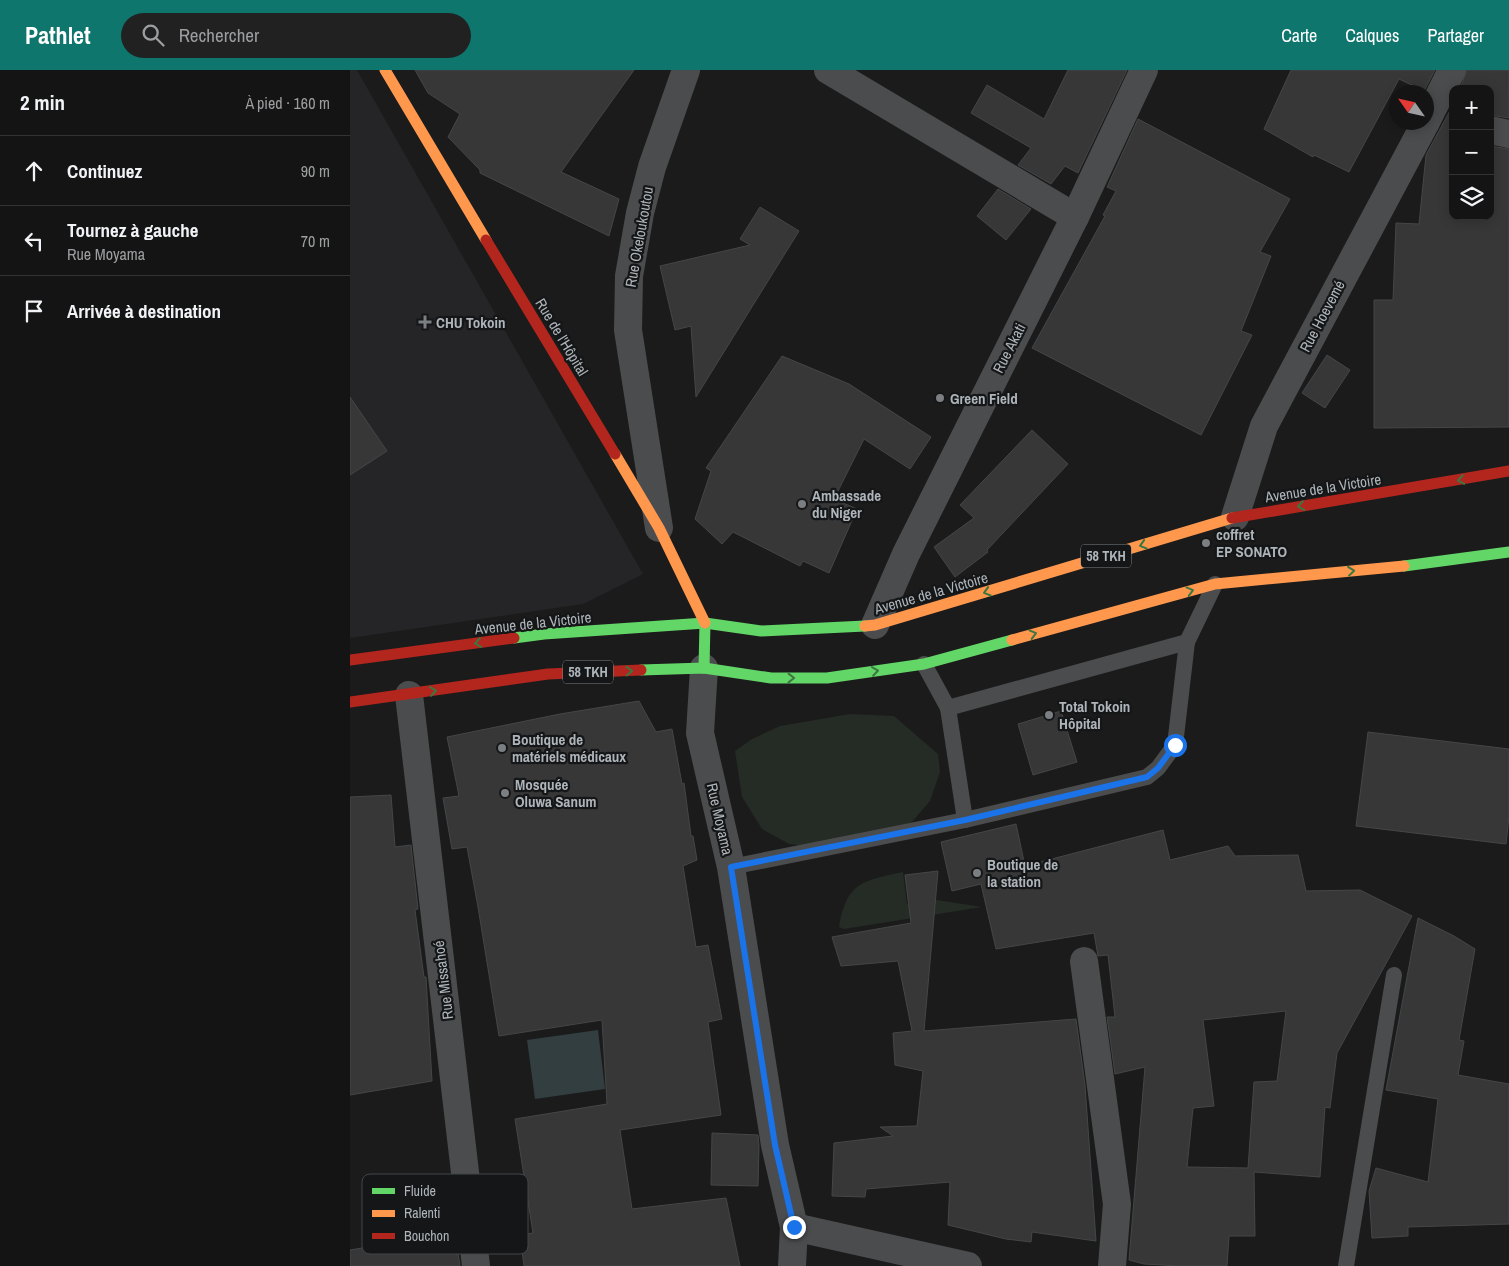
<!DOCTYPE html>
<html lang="fr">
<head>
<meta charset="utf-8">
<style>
  body { margin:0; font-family:"Archivo Narrow",sans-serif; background:#212122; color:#f1f3f6 }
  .controls { position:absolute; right:15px; top:15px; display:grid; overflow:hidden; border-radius:10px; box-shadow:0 2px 12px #0003 }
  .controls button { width:45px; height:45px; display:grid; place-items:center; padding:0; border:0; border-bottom:1px solid #333334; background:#141414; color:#f1f3f6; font:25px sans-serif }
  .compass { position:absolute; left:1039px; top:15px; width:45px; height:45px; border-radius:50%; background:#141414; box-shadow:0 2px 12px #0003; rotate:304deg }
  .stop { position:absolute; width:15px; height:15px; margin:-11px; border:4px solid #1a73e8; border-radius:50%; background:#fff }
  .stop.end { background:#1a73e8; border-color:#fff; box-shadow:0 1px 5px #0008 }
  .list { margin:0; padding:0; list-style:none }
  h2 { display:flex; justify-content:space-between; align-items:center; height:65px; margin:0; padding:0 20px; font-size:21px }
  h2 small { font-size:16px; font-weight:400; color:#9d9ea0 }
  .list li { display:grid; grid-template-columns:32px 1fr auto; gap:15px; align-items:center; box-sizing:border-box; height:70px; padding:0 20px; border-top:1px solid #333334 }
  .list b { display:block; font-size:19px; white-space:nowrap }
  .list p { margin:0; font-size:16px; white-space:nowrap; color:#9d9ea0 }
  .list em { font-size:16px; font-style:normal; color:#9d9ea0 }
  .icon { flex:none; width:28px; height:28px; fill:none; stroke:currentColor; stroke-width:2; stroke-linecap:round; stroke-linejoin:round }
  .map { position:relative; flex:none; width:1159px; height:1196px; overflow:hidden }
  header { display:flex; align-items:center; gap:30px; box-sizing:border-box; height:70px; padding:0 25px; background:#0f766e; color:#fff }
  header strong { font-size:24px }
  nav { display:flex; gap:28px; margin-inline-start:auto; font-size:18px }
  .search { width:350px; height:45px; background:#212122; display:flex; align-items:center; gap:12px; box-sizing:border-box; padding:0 18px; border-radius:28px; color:#9d9ea0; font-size:19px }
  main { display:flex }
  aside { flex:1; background:#141414 }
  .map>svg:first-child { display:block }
  .built { fill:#252527 }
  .green { fill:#252b25 }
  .water { fill:#333e40 }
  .building { fill:#373738; stroke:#444647; fill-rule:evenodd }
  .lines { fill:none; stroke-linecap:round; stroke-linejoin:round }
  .lane { stroke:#4b4c4d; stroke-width:16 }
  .street { stroke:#4b4c4d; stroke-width:28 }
  .fast { stroke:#63d668; stroke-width:11 }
  .slow { stroke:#ff974d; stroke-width:11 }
  .jam { stroke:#b3261e; stroke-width:11 }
  .oneway { stroke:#3c7640 }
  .route { stroke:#1a73e8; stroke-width:6 }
  .poi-dot { fill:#7b7f82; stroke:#151617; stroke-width:2 }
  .labels { text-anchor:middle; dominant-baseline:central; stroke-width:4.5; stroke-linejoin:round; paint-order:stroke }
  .shield { fill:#151617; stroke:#808589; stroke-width:1 }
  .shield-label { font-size:14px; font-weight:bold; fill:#aeb5ba }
  .street-label { font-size:15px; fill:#aeb5ba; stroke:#151617 }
  .poi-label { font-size:15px; font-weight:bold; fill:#aeb5ba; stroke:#151617; text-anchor:start }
  .key { fill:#151617; stroke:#434648; stroke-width:1 }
  .key-label { font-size:14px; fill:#aeb5ba }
</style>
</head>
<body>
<header>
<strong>Pathlet</strong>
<div class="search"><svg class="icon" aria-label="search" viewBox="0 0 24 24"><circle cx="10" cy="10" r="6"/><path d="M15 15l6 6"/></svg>Rechercher</div>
<nav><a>Carte</a><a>Calques</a><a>Partager</a></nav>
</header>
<main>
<aside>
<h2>2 min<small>À pied · 160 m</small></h2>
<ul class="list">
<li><svg class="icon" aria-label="ahead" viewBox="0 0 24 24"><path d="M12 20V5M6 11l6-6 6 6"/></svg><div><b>Continuez</b></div><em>90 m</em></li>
<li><svg class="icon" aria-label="left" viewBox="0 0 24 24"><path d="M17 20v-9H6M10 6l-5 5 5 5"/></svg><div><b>Tournez à gauche</b><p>Rue Moyama</p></div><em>70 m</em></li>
<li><svg class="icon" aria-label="arrive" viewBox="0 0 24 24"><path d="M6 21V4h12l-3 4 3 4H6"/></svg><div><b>Arrivée à destination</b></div></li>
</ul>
</aside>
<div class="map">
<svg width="1159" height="1196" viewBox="0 0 1159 1196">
  <rect width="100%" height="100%" fill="#1b1b1b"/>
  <polygon class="built" points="0,0 7,0 293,504 233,534 0,568"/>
  <g class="green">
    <polygon points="500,644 544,646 588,684 590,702 580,731 562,752 548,763 462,777 439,774 412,759 392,727 385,681 402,669 430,656"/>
    <path d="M553 802 557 834 587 830 632 837 494 859 489 857C497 812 512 811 553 802Z"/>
  </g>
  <polygon class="water" points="248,960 255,1019 185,1029 177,970"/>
  <g class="building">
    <polygon points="65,0 284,0 211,102 269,129 259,166 130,103 130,100 98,67 110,44 78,23"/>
    <polygon points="718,0 777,0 728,103 715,96 701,114 668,95 681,78 621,43 637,15 694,49"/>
    <polygon points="941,0 1085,0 1074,21 1049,9 999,102 964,85 963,87 914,59"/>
    <polygon points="1117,0 1159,0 1159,48 1140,45 1140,19 1110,19"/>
    <polygon points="1103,35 1103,146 1140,146 1140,76 1159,79 1159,357 1024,358 1024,230 1043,230 1046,153 1069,154 1076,85"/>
    <polygon points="788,49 940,129 910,182 921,186 891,261 902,265 851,365 682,278 755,146 753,145 766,121 757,117"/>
    <polygon points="648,119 681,139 656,170 627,146"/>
    <polygon points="410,137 449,161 346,327 341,256 325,260 310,196 400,175 390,169"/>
    <polygon points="977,285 1000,300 975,338 952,323"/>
    <polygon points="432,286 499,314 581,367 560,399 514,369 484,429 507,439 479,503 453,491 450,496 383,462 372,474 345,449 361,401 356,398"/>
    <polygon points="0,327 37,381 0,405"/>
    <polygon points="682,360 718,394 637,480 638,482 605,507 584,477 624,448 610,435"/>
    <polygon points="289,631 306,662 322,659 332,714 334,713 341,766 343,766 347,790 333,796 346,877 358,875 372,949 358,952 371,1045 270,1060 282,1139 376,1128 390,1196 174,1196 170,1165 183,1163 165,1049 257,1034 252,950 149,966 128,837 117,777 102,779 93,728 109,726 97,667 210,644"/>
    <polygon points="711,641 727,692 683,705 668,654"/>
    <polygon points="1018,662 1159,679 1159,746 1156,774 1006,756"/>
    <polygon points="41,725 45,777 61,775 68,839 65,840 74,907 76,907 82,1011 0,1025 0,727"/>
    <path d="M666 754 675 796 813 760 820 790 878 776 885 786 948 785 956 821 1010 820 1062 846 987 983 980 1038 975 1037 970 1107 904 1102 905 1166H879L877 1196H828L794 1194 779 1190 795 997 765 1004 757 947H765L758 885 748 886 744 863 646 879 631 814 602 821 591 772ZM936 941 927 1011 904 1012 898 1098 837 1097 843 1038 864 1036 853 950Z"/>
    <polygon points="588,801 574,961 726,949 735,1015 746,1171 682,1162 681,1172 656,1169 598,1155 600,1112 516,1119 515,1127 482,1126 484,1073 543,1066 530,1057 567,1056 573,1001 545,995 543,963 562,961 548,891 491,896 482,867 561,853 555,805"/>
    <polygon points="1068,848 1104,866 1125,879 1109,970 1114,971 1108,1005 1159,1014 1159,1154 1058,1157 1058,1166 1022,1168 1019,1121 1026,1098 1078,1112 1088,1029 1036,1020"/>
    <polygon points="362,1063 408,1065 409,1076 408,1116 361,1115"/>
    <polygon points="59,1152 61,1170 105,1163 110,1196 0,1196 0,1180 18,1177 16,1157"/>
  </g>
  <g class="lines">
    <g class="lane">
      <polyline points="574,594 598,638 837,572 865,514"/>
      <polyline points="615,750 797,707 808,698 825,675 837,572"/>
      <polyline points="381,797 615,750 598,638"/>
      <polyline points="996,1196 1044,905"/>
    </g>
    <g class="street">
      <polyline points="478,0 725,147"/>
      <polyline points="1076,52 1102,0"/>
      <polyline points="1140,60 1159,64"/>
      <polyline points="885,447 914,356 1076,52"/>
      <polyline points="309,458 278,260 279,206 290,143 302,97 336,0"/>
      <polyline points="525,555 556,484 725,147 794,0"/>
      <polyline points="354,598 350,663 381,797 425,1075 444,1157 442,1196"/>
      <polyline points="59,625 126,1196"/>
      <polyline points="734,891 767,1134 762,1196"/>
      <polyline points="444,1157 618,1196"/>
    </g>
    <g class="fast">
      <polyline points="1054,496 1159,482"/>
      <polyline points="164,568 194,564 355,553 411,561 515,556"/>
      <polyline points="354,598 355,553"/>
      <polyline points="291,600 354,598 421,608 477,608 574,594 662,570"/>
    </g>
    <g class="slow">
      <polyline points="35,0 136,170"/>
      <polyline points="265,384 309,458 355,553"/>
      <polyline points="515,556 525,555 882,448"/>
      <polyline points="662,570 865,514 1054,496"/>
    </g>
    <g class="jam">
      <polyline points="136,170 265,384"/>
      <polyline points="882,448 1159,401"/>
      <polyline points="0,590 164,568"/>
      <polyline points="0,632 198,604 291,600"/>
    </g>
  </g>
  <defs><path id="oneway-chevron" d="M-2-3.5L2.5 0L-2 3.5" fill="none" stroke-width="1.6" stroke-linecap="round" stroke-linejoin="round" transform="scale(1.25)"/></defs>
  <g class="oneway">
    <use href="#oneway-chevron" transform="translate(1111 410) rotate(170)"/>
    <use href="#oneway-chevron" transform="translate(951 436) rotate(171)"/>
    <use href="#oneway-chevron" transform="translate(793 475) rotate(163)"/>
    <use href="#oneway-chevron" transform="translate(1001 501) rotate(-6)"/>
    <use href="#oneway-chevron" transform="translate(840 521) rotate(-15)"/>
    <use href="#oneway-chevron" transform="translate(637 522) rotate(163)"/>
    <use href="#oneway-chevron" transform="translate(683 564) rotate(-15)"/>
    <use href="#oneway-chevron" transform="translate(128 573) rotate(172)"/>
    <use href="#oneway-chevron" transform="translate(279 601) rotate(-2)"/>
    <use href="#oneway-chevron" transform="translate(525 601) rotate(-8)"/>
    <use href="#oneway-chevron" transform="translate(441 608)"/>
    <use href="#oneway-chevron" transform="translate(83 621) rotate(-8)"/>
  </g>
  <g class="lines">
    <polyline class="route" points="444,1157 425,1075 381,797 615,750 797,707 808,698 825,675"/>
  </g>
  <g class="poi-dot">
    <path d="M72.5 244.5h5v5h5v5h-5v5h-5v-5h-5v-5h5z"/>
    <circle cx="590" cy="328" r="5"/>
    <circle cx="452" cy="434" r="5"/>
    <circle cx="856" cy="473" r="5"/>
    <circle cx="699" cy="645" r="5"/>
    <circle cx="152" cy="678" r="5"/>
    <circle cx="155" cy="723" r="5"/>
    <circle cx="627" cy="803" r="5"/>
  </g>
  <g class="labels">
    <g class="shield">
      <rect x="731" y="474.5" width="50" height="23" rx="4"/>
      <rect x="213" y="590.5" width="50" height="23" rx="4"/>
    </g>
    <g class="shield-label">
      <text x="756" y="486">58 TKH</text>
      <text x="238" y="602">58 TKH</text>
    </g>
    <g class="street-label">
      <text transform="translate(289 167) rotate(-80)">Rue Okeloukoutou</text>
      <text transform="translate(972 246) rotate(-62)">Rue Hoevemé</text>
      <text transform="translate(212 267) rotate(59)">Rue de l'Hôpital</text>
      <text transform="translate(659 278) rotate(-63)">Rue Akati</text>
      <text transform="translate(973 418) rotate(-9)">Avenue de la Victoire</text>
      <text transform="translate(581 523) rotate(-16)">Avenue de la Victoire</text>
      <text transform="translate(183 553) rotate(-6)">Avenue de la Victoire</text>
      <text transform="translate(370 749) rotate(77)">Rue Moyama</text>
      <text transform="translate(93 910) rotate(-97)">Rue Missahoé</text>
    </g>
    <g class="poi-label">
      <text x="86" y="252">CHU Tokoin</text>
      <text x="600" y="328">Green Field</text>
      <text x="462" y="425">Ambassade<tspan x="462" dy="17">du Niger</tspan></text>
      <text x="866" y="464">coffret<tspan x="866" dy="17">EP SONATO</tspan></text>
      <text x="709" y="636">Total Tokoin<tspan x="709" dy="17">Hôpital</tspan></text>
      <text x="162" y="669">Boutique de<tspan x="162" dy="17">matériels médicaux</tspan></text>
      <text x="165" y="714">Mosquée<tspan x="165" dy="17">Oluwa Sanum</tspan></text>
      <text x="637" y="794">Boutique de<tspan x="637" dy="17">la station</tspan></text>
    </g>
  </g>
  <rect x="12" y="1104" width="166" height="80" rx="8" class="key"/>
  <rect x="22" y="1118" width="23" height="6" fill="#63d668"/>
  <rect x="22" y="1140" width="23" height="7" fill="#ff974d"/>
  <rect x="22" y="1163" width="23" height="6" fill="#b3261e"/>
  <g class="key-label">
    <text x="54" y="1126">Fluide</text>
    <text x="54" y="1148">Ralenti</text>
    <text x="54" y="1171">Bouchon</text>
  </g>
</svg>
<div class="controls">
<button>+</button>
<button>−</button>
<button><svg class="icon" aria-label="layers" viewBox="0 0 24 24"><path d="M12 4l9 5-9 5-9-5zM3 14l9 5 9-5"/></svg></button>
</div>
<svg class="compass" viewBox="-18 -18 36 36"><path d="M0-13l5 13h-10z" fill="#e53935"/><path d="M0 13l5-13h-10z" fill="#9d9ea0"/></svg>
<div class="stop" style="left:825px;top:675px"></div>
<div class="stop end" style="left:444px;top:1157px"></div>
</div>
</main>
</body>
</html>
